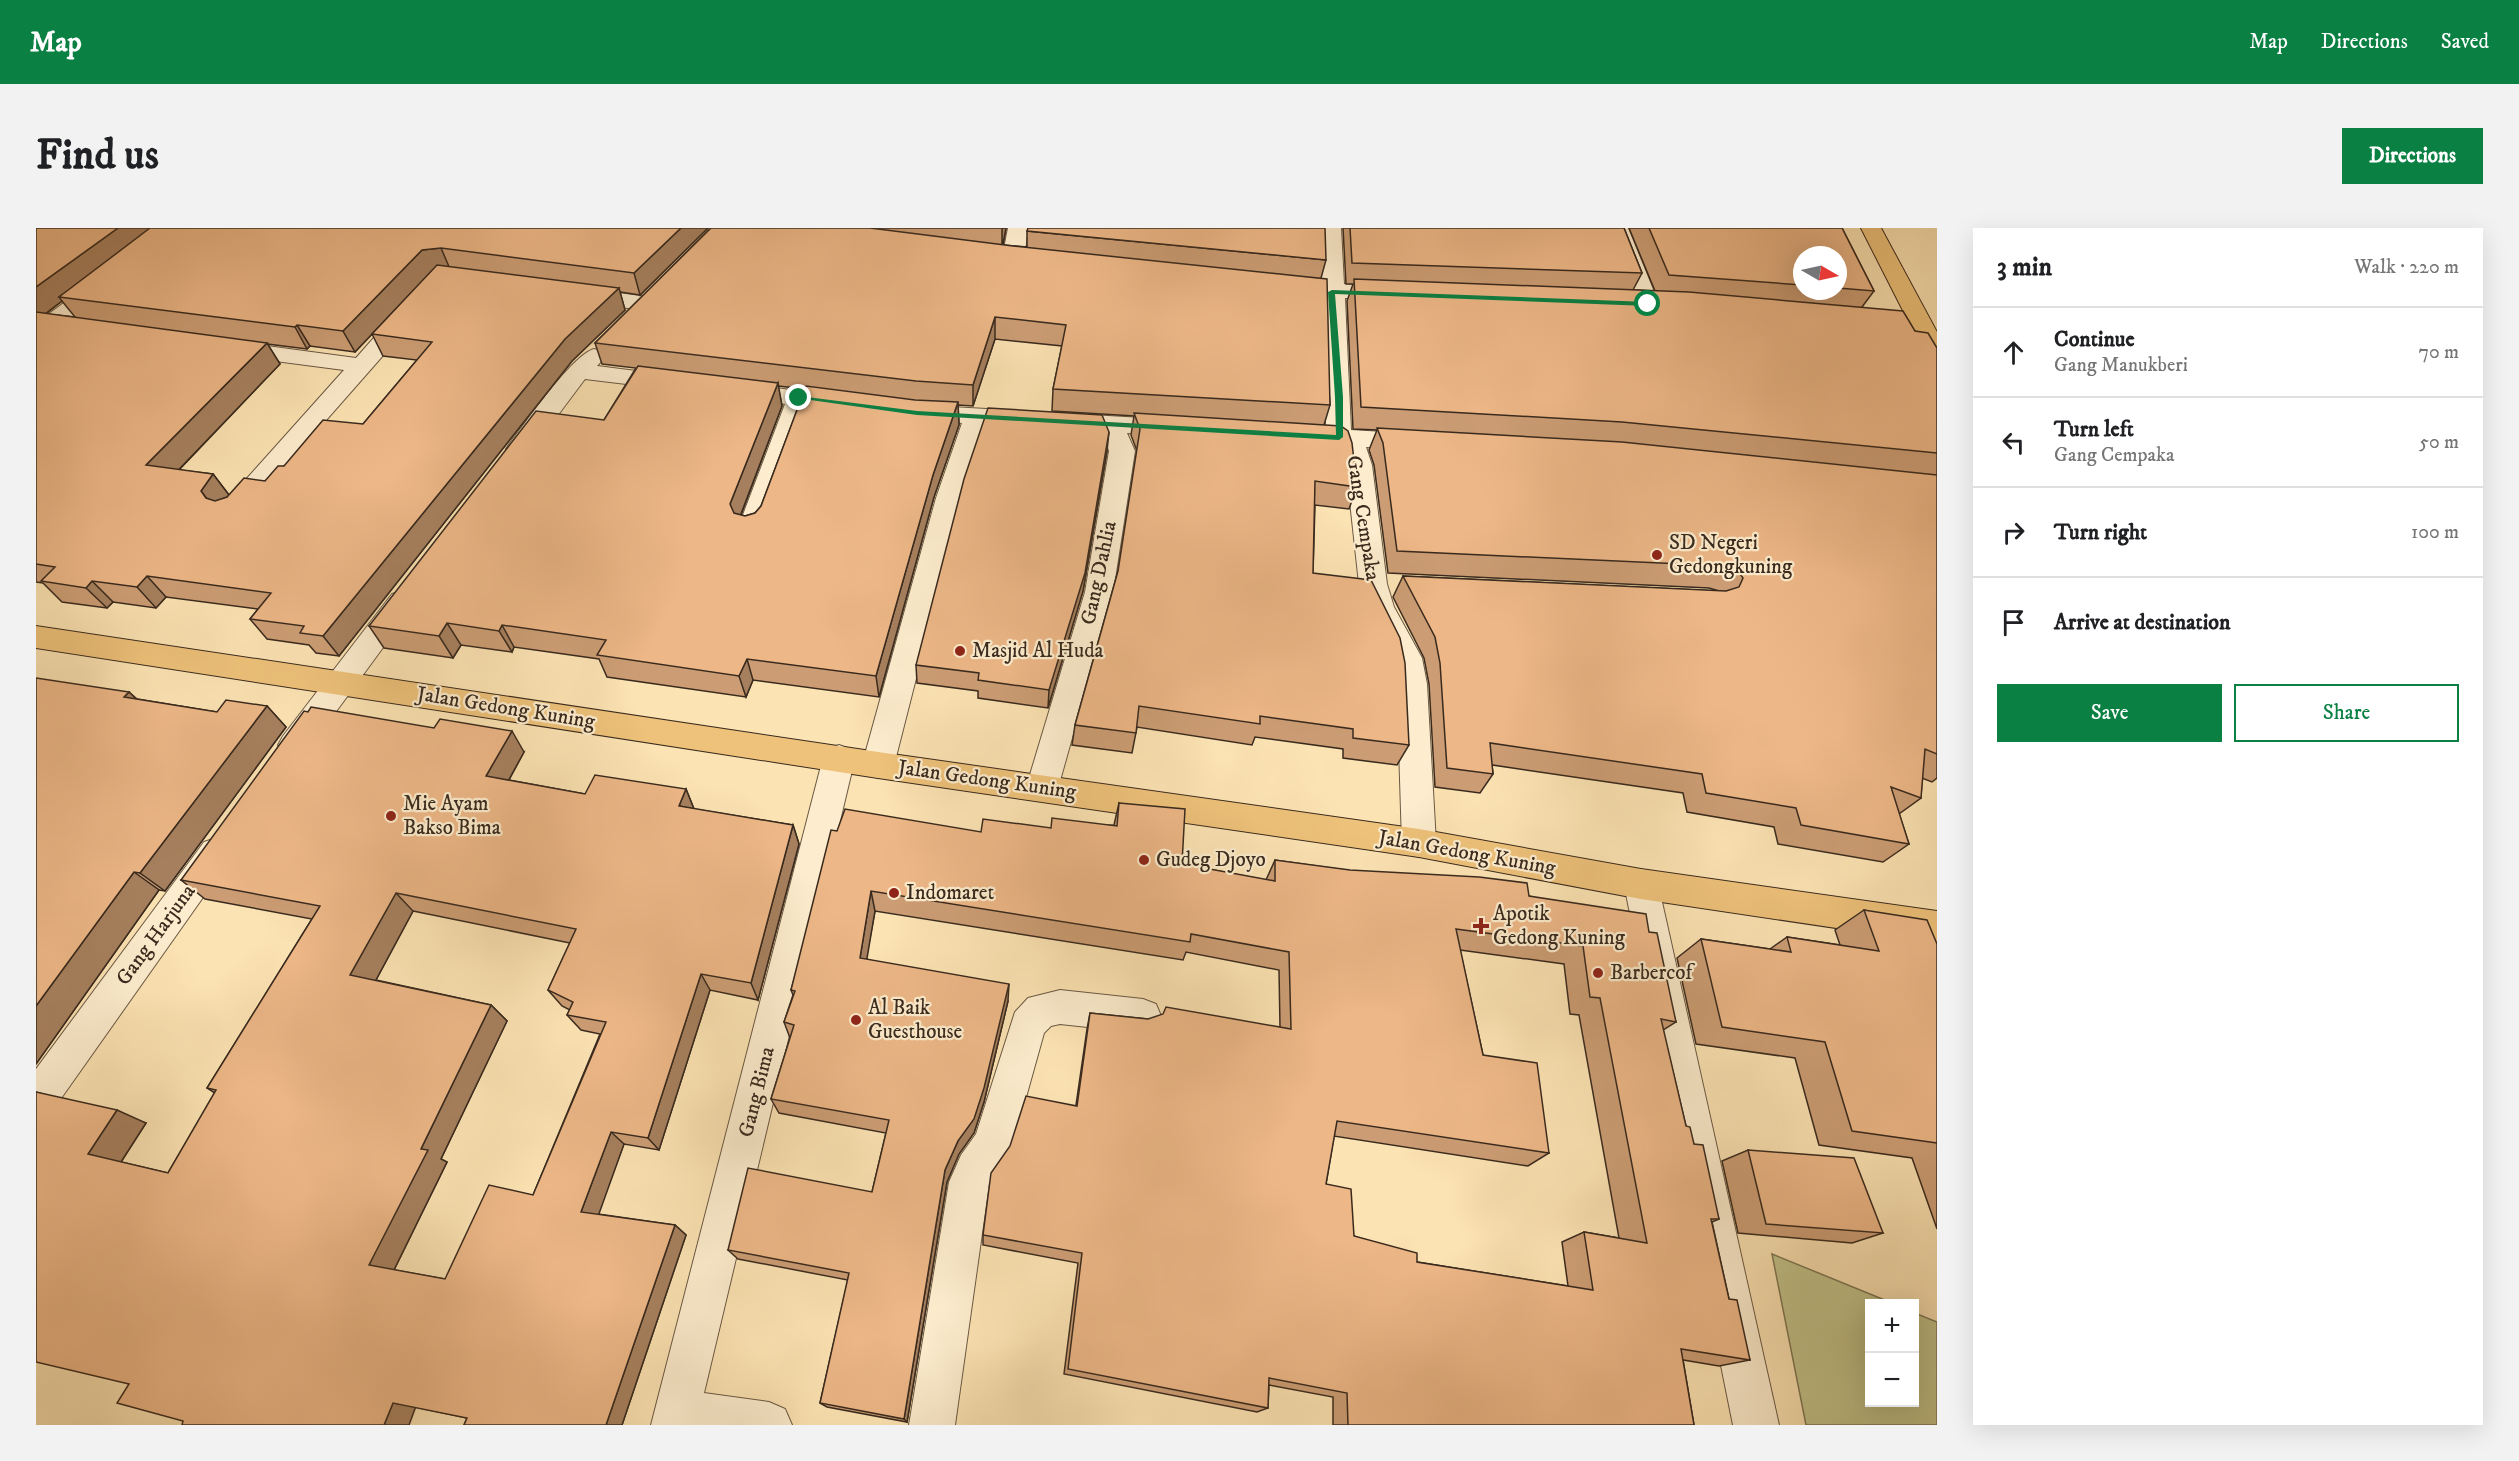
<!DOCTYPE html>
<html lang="en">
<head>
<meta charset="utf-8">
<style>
  body { margin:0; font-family:"IM FELL DW Pica",serif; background:#f2f2f2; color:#202124 }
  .controls { position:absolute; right:18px; bottom:18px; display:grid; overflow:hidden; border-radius:0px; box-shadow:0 6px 24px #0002 }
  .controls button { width:54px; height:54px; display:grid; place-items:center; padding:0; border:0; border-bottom:2px solid #e0e0e0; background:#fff; color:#202124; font:30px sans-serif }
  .compass { position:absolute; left:1757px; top:18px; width:54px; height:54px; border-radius:50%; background:#fff; box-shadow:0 6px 24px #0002; rotate:99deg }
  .stop { position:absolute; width:18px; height:18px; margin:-14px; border:4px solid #0b8043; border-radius:50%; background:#fff }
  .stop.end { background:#0b8043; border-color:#fff; box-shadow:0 2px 6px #0008 }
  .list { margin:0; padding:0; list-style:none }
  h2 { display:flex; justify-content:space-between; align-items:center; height:78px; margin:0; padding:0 24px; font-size:26px }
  h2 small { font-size:20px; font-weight:400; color:#757577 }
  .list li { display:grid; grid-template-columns:39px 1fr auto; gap:18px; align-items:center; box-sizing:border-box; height:90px; padding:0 24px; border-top:2px solid #e0e0e0 }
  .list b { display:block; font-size:22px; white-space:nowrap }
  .list p { margin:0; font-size:20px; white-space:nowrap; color:#757577 }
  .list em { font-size:20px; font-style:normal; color:#757577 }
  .actions { display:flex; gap:12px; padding:18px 24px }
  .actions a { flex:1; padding:14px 0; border:2px solid #0b8043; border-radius:0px; text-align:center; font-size:21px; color:#0b8043 }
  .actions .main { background:#0b8043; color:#fff }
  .icon { flex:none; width:33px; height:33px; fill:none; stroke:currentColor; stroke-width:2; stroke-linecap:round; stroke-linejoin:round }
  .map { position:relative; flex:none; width:1901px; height:1197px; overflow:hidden; border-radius:0px }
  header { display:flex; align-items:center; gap:36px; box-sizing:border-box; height:84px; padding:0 30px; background:#0b8043; color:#fff }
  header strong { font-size:28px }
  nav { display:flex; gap:33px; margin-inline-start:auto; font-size:21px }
  .intro { display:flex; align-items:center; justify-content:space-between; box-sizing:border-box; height:144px; padding:0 36px }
  h1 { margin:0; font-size:42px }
  .button { padding:15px 27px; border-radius:0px; background:#0b8043; color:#fff; font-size:21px; font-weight:700 }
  main { display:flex; gap:36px; padding:0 36px }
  aside { flex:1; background:#fff; border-radius:0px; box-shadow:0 6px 24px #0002 }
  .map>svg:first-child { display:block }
  .green { fill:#c2c38a; stroke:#7e7654; stroke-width:1.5 }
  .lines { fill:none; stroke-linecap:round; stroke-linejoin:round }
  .minor-casing { stroke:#6a5843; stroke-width:2 }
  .major-casing { stroke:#392a1e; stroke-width:2 }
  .minor { fill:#fdedce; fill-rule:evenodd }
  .major { fill:#eec27a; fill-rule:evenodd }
  .wall { fill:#cc9d74; stroke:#392a1e; stroke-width:1.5; fill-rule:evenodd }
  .shaded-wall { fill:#a6805e; stroke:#392a1e; stroke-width:1.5 }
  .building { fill:#edb787; stroke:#392a1e; stroke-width:1.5; fill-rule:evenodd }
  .route { fill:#0b8043 }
  .poi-dot { fill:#8f2418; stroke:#fdedce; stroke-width:2 }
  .labels { text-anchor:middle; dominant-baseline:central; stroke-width:4.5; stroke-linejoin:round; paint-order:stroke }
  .street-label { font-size:21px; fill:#392a1e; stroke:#fdedce }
  .poi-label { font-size:21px; fill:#392a1e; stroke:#fdedce; text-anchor:start }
</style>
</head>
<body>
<header>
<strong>Map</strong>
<nav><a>Map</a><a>Directions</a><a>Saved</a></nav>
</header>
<div class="intro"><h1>Find us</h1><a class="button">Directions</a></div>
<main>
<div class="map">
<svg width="1901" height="1197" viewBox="0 0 1901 1197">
  <rect width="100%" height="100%" fill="#fce3b3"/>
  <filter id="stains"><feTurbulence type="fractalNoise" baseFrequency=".00333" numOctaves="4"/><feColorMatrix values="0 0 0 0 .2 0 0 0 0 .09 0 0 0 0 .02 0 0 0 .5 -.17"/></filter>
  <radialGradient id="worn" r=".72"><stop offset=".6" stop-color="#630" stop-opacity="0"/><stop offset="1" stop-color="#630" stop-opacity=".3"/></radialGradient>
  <polygon class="green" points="1736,1026 1856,1075 1834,1076 1834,1174 1878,1174 1879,1085 1901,1094 1901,1197 1770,1197"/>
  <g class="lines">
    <g class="minor-casing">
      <g id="minor">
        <polygon points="129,0 152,0 34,92 52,95 55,100 52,105 44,107 6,101 3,96 6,91"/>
        <polygon points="972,0 992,0 988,31 984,35 977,37 970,35 966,31"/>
        <path d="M1285 0H1305L1308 56 1358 59 1366 61 1369 66 1366 71 1358 73 1309 70 1315 202 1381 206 1390 208 1393 214 1390 220 1381 222 1330 219 1336 237 1351 356 1358 379 1386 430 1391 456 1400 615 1395 625 1383 629 1371 625 1366 615 1361 456 1356 430 1330 379 1323 356 1310 237C1302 208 1283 219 1259 213L1256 207 1259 201 1268 199 1290 201 1287 68 1237 64 1234 59 1237 54 1245 52 1286 55Z"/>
        <polygon points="1572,0 1592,0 1623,76 1620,81 1612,83 1604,81 1601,76"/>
        <polygon points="541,59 611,69 619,71 622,76 619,81 611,83 533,71 530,66 533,61"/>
        <polygon points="372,78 380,80 383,85 380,90 205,289 196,292 187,289 183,283 187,277 308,142 193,127 185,125 181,120 185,115 193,113 320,130 364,80"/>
        <path d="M558 121 566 123 570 128 561 138 640 148 648 150 652 155 648 160 640 162 549 151 492 227 483 229 474 227 470 221 474 215C490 195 536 127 558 121Z"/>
        <polygon points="700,155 810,169 819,171 822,176 819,181 810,183 772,179 728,300 724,306 715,309 706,306 702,300 749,176 692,167 688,162 692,157"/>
        <polygon points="879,177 1142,192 1151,195 1154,200 1151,205 1142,208 1091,205 1099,223 1077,364 1022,560 1017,569 1006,573 995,569 990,560 1049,364 1073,223 1066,203 950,197 926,270 858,537 853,546 842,550 831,546 826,537 900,270 926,195 870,190 867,185 870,180"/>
        <polygon points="366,363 376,366 380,373 376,380 269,526 258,529 247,526 242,517 247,508 356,366"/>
        <polygon points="803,517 814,521 819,530 668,1165 733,1174 749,1181 756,1197 615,1197 787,530 792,521"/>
        <polygon points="180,610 192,614 197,624 192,634 14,886 0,892 0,841 168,614"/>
        <polygon points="1605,641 1617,645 1622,656 1743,1197 1697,1197 1588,656 1593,645"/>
        <polygon points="1024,762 1107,771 1120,776 1125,788 1120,800 1107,805 1024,796 1015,798 1008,805 977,916 971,930 953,956 919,1197 873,1197 913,954 925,927 940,906 979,784 992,770"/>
      </g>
    </g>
    <g class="major-casing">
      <g id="major">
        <polygon points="1825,0 1845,0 1901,104 1901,133 1893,131 1889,126"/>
        <polygon points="0,398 842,524 1383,601 1605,641 1901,683 1901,715 1605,671 1383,629 842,550 0,420"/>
      </g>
    </g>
    <use href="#minor" class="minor"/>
    <use href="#major" class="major"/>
  </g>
  <g class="wall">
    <path d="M0 0H672L604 67 584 64 589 82 536 133 303 428 280 425 273 417 231 411 214 391 222 381 130 369 120 380 77 374 71 380 26 374 7 355 0 354ZM396 43 336 106 347 128 381 132 327 196 248 238 229 253 193 267 177 246 143 242 244 136 231 116 271 121 274 118 319 124ZM26 73 39 89 10 86Z"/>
    <path d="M675 0H970L967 17 991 19V3L1290 32 1285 50 1294 177 1288 197 1321 259 1313 281 1279 277 1277 345 1373 517 1361 537 1307 530V521L1219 509 1216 517 1101 499 1096 525 1036 517 1039 497 1082 343 1101 223 1095 207 1098 188 1016 183 1017 161 1026 118 959 111 937 178 922 177 923 197 898 269 843 469 717 452 710 469 571 449 563 431 478 419 476 424 425 417 417 430 348 420 333 398 568 192 600 140 566 136 559 115ZM742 158 769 161 725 278 719 285 709 288 705 287 746 178Z"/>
    <path d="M1307 0H1588L1606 45 1597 62 1619 63 1593 0H1806L1838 63 1826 79 1879 103 1901 120V550L1896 554 1886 550 1885 570 1863 586 1873 616 1847 634 1742 616 1738 599 1651 584 1647 565 1456 537 1457 546 1444 565 1399 559 1393 456 1388 430 1357 369 1367 348 1683 363 1673 360 1352 345 1338 237 1333 222 1341 202 1317 201 1311 73 1317 56H1310ZM1766 27H1802V63H1766Z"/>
    <polygon points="1071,223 1047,363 1012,480 942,470 942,463 881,455 880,437"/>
    <polygon points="93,464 101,471 181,484 231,478 250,499 129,663 123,662 0,836"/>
    <path d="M488 524 473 552 549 566 650 561 658 581 757 597 763 616 722 772 674 762 623 922 588 916 562 986 639 997 650 1007 586 1197H428L431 1190 379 1179 147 1193 93 1156 0 864 110 895 85 934 132 945 179 865 171 860 276 691 169 671 145 652ZM377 683 534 715 512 762 526 778 534 782 531 787 545 802 564 806 497 967 409 1051 358 1042 411 934 405 931 471 793 455 777 340 752Z"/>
    <path d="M1083 575 1146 636 1230 652 1239 632 1493 668 1613 704 1640 794 1627 802 1650 898 1658 916 1683 991 1676 994 1693 1071 1714 1132 1683 1138 1647 1132 1658 1197H1297V1169L1233 1157 1232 1180 1221 1184 1028 1146 1042 1035 947 1017V1007L1040 877 1051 801 1054 785 1112 791 1244 799 1243 742 1150 724 1147 732 839 683 830 731 972 773 948 874 938 905 923 926 911 954 871 1194 791 1179 784 1175 812 1052 702 1031 692 1022 836 964 850 905 743 885 735 871 754 810 748 794 757 767 755 762 801 603 945 604 1078 597ZM1424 722 1528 736 1534 786 1543 787 1583 1010 1548 1004 1526 1014 1532 1058 1381 1034 1318 1008 1290 956 1298 908 1492 938 1513 925 1447 827Z"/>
    <polygon points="1828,682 1901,716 1901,1001 1876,930 1783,917 1759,830 1660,816 1641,730 1665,711 1734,721 1751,709 1804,717 1799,702"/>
    <polygon points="1712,922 1847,1005 1816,1015 1702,1005 1686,933"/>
  </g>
  <g class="shaded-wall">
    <polygon points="82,0 125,0 23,69 26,73 5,89 0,96 0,59"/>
    <polygon points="645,0 672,0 604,67 598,45"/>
    <polygon points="966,0 970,0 966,21"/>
    <polygon points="405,20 414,41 396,43 319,124 307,103 386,22"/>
    <polygon points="583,60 589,82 536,133 303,428 287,408 529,111"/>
    <polygon points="959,89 959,111 937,178 937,157"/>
    <polygon points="261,97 274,118 271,121 259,99"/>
    <polygon points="231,115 244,136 127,258 110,237"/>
    <polygon points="742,155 746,178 700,299 694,276"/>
    <polygon points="922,174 923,197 898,269 843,469 840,448 897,247"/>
    <polygon points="1073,204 1071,223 1047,363 1012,480 1013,462"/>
    <polygon points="177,246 193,267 186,291 165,263"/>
    <polygon points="111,348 130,369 120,380 101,359"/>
    <polygon points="56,353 77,374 71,380 50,360"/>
    <polygon points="411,395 425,417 417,430 403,408"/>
    <polygon points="466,397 478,419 476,424 463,403"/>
    <polygon points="711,431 717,452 710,469 703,448"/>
    <polygon points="93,464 115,485 88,469"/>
    <polygon points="231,478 250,499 129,663 104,645"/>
    <polygon points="476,503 488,524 464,568 450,548"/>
    <polygon points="650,561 658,581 643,578"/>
    <polygon points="757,597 763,616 722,772 715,755"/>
    <polygon points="98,644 123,662 0,836 0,778"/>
    <polygon points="835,663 839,683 828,748 824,730"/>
    <polygon points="360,665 377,683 334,763 314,747"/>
    <polygon points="665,746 674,762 623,922 612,910"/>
    <polygon points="973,756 972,773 948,874 938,905 923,926 911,954 871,1194 868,1191 909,942 922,913"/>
    <polygon points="455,777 471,793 405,931 411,934 356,1046 333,1037 385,921"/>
    <polygon points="81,882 110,895 83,937 52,926"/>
    <polygon points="575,904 588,916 560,994 545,984"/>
    <polygon points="639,997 650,1007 586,1197 570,1197"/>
    <polygon points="357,1175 380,1178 373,1197 348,1197"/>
  </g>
  <g class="building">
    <polygon points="0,0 82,0 0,59"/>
    <polygon points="114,0 645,0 598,45 405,20 386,22 307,103 261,97 259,99 23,69"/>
    <polygon points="675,0 834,0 977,18 1291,51 1294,177 1017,161 1030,97 959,89 937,157 880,153 559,115"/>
    <polygon points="992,0 1289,0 1290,32 991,3"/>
    <polygon points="1314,0 1588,0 1606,45 1316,35"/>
    <polygon points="1613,0 1806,0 1838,63 1802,60 1802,27 1766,27 1766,57 1633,47"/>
    <polygon points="401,37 583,60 529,111 287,408 264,405 268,398 214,391 235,365 111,348 101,359 56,353 50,360 5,353 19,339 0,336 0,84 231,115 110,237 177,246 165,263 170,270 179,273 191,269 208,250 229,253 242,238 248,238 287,192 327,196 396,114 336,106"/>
    <polygon points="1318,51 1653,64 1867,83 1879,103 1892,105 1901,120 1901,225 1586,194 1325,179"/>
    <polygon points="602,138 742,155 694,276 698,285 709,288 719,285 725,278 770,158 879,172 922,174 897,247 840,448 711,431 703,448 561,427 570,412 466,397 463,403 411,395 403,408 333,398 500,183 568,192"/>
    <polygon points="952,180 1066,187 1073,204 1049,345 1013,462 942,452 943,445 880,437 928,251"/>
    <polygon points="1098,185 1305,198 1312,203 1316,215 1321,259 1279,253 1277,345 1335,352 1364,410 1369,435 1373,517 1317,510 1317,501 1224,488 1224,496 1103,478 1100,505 1039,497 1082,343 1104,201"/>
    <polygon points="1341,200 1586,214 1901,247 1901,526 1889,521 1885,570 1855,559 1873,616 1765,597 1760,580 1670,565 1666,546 1454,515 1457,546 1411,540 1404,435 1399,409 1367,348 1690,363 1703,359 1707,350 1701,341 1690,338 1361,323 1347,215"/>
    <polygon points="0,450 93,464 88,469 181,484 190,472 231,478 104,645 98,644 0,778"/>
    <path d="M275 479 398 500 404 491 476 503 450 548 549 566 559 547 650 561 643 578 757 597 715 755 665 746 612 910 575 904 545 984 639 997 570 1197H428L431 1190 357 1175 348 1197H146L147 1193 81 1175 93 1156 0 1134V864L81 882 52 926 132 945 180 862 171 860 284 678 145 652 268 483 272 484ZM360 665 540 701 512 762 537 774 531 787 570 794 497 967 453 957 409 1051 333 1037 392 922 385 921 455 777 314 747Z"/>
    <path d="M1083 575 1149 581 1146 636 1239 653V632L1314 642 1443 649 1491 655 1493 668 1610 686 1613 704 1621 705 1640 794 1625 791 1650 898 1654 899 1658 916 1667 917 1683 991H1675L1693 1071 1701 1072 1714 1132 1645 1121 1658 1197H1312L1311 1165 1233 1150 1232 1180 1032 1141 1046 1025 947 1007 955 945 974 918 990 868 1041 878 1054 785 1112 791 1127 786 1130 779 1255 801 1253 724 1155 706 1154 714 835 663 824 730 973 756 948 860 938 891 922 913 909 942 868 1191 784 1175 813 1045 692 1022 712 940 836 964 853 892 735 871 758 797 748 794 759 763 755 762 795 602 801 603 809 581 945 604 947 591 1015 600 1016 590 1081 598ZM1420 701 1547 718 1554 769 1564 770 1611 1015 1548 1004 1557 1062 1381 1034V1025L1318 1008 1315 961 1290 956 1301 893 1513 925 1501 835 1447 827Z"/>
    <polygon points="1828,682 1891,692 1901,716 1901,915 1816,903 1789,814 1686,799 1665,711 1755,724 1751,709 1843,723"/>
    <polygon points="1712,922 1818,930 1847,1005 1730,996"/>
  </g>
  <polygon class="route" points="1296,62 1612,74 1616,76 1612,78 1299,66 1307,169 1307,209 1303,212 881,187 760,170 763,168 881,183 1300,207 1299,169 1292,64"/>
  <g class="poi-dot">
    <circle cx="1621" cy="327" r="6"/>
    <circle cx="924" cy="423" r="6"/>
    <circle cx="355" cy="588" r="6"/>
    <circle cx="1108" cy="632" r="6"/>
    <circle cx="858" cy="665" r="6"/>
    <path d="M1442 689h6v6h6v6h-6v6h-6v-6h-6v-6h6z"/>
    <circle cx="1562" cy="745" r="6"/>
    <circle cx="820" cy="792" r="6"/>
  </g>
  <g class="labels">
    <g class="street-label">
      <text transform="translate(1327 290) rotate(81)">Gang Cempaka</text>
      <text transform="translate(1063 345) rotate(-78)">Gang Dahlia</text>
      <text transform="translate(470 480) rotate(9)">Jalan Gedong Kuning</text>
      <text transform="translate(951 552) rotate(8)">Jalan Gedong Kuning</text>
      <text transform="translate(1431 625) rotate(10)">Jalan Gedong Kuning</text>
      <text transform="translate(120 707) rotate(-54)">Gang Harjuna</text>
      <text transform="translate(721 864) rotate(-76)">Gang Bima</text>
    </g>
    <g class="poi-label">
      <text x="1633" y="315">SD Negeri<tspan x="1633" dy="24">Gedongkuning</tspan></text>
      <text x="936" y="423">Masjid Al Huda</text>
      <text x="367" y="576">Mie Ayam<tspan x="367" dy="24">Bakso Bima</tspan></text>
      <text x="1120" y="632">Gudeg Djoyo</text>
      <text x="870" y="665">Indomaret</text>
      <text x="1457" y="686">Apotik<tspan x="1457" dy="24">Gedong Kuning</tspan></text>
      <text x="1574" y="745">Barbercof</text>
      <text x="832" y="780">Al Baik<tspan x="832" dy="24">Guesthouse</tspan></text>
    </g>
  </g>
  <rect width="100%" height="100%" filter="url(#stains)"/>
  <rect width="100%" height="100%" fill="url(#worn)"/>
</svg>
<div class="controls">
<button>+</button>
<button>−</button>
</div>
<svg class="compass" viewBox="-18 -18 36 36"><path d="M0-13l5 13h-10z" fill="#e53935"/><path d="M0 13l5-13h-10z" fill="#757577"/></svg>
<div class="stop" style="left:1612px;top:76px"></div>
<div class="stop end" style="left:763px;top:170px"></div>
</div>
<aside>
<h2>3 min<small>Walk · 220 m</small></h2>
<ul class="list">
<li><svg class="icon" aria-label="ahead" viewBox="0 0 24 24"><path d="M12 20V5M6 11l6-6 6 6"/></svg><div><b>Continue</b><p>Gang Manukberi</p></div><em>70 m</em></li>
<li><svg class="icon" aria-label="left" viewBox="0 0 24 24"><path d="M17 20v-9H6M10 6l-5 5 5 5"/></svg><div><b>Turn left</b><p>Gang Cempaka</p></div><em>50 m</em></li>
<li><svg class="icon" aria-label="right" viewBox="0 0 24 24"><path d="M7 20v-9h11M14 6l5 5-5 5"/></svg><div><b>Turn right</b></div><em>100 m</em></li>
<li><svg class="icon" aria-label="arrive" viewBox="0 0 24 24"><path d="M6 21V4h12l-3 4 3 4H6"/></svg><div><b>Arrive at destination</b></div></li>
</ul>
<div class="actions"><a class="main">Save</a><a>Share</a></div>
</aside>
</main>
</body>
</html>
